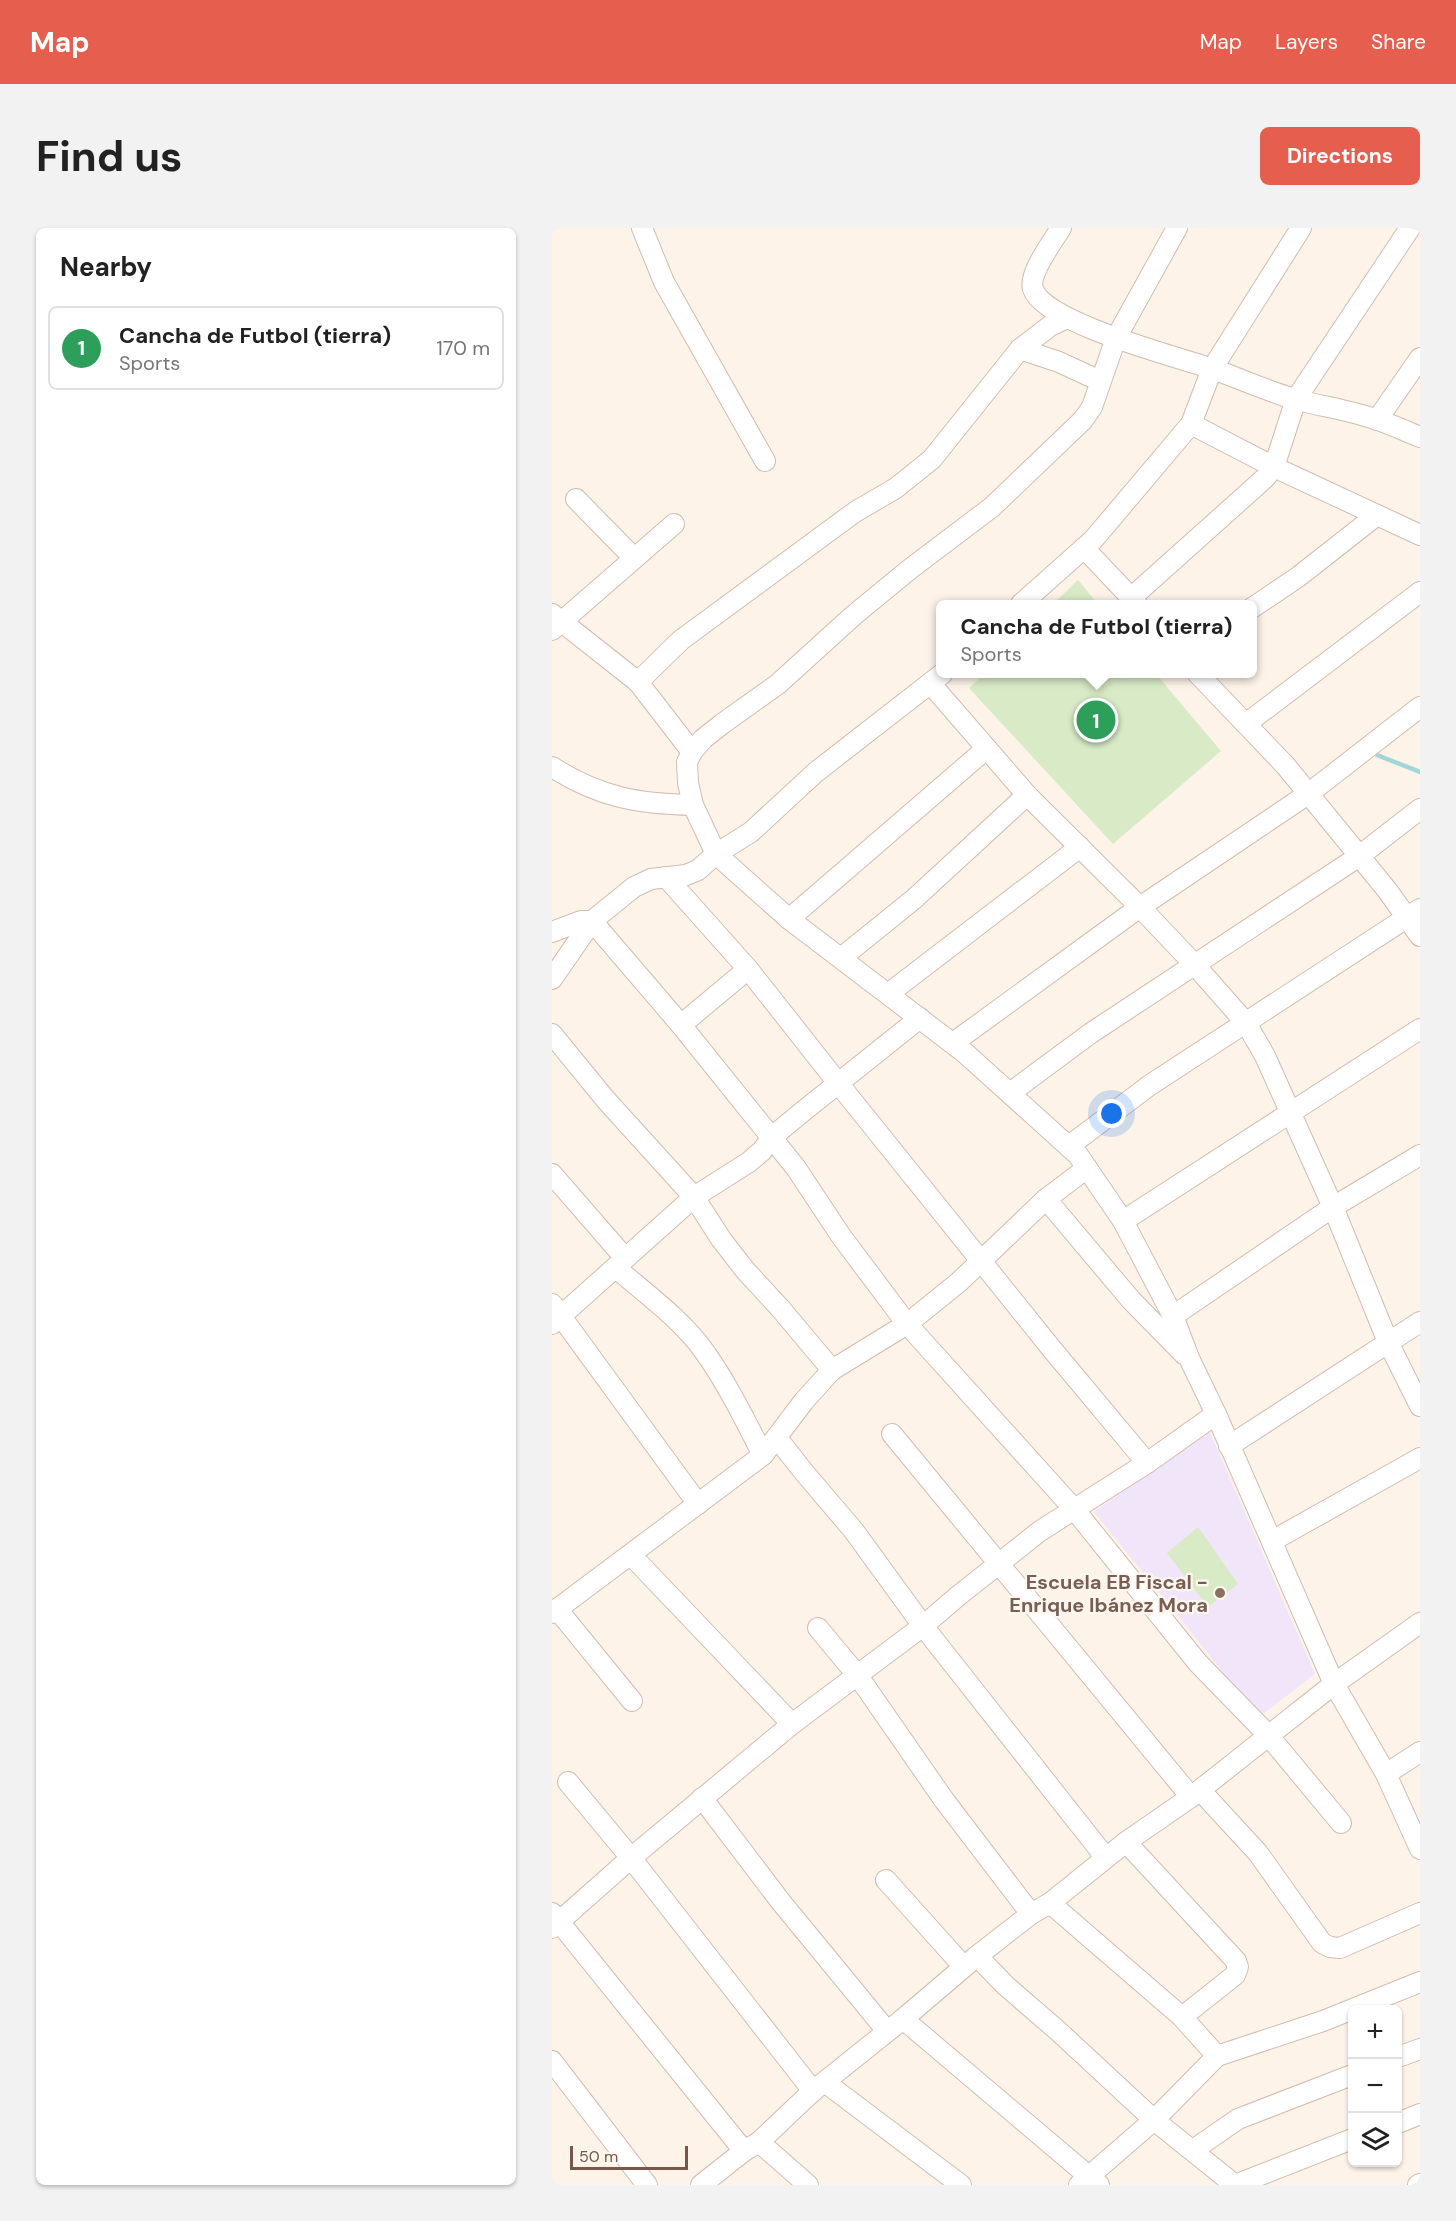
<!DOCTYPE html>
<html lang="en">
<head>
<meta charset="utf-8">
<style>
  body { margin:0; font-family:"DM Sans",sans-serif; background:#f2f2f2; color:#222 }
  .controls { position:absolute; right:18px; bottom:18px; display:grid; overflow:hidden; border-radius:9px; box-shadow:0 2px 4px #0004 }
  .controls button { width:54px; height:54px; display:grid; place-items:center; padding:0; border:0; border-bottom:2px solid #e0e0e0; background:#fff; color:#222; font:30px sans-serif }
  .scale { position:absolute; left:18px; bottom:15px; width:118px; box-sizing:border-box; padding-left:6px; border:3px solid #78564c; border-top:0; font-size:16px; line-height:21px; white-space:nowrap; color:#78564c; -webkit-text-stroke:4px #fff7ef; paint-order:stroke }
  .you { position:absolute; left:560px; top:886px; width:21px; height:21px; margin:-15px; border:4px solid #fff; border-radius:50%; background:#1a73e8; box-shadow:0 0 0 9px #1a73e833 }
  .badge { display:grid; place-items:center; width:39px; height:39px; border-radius:50%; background:#e65f4e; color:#fff; font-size:20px; font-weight:700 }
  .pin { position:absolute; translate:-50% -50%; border:3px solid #fff; box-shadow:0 2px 6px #0006 }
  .popup { position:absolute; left:384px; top:372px; width:321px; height:78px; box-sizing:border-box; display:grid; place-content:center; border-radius:9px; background:#fff; filter:drop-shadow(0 2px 4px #0005); font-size:20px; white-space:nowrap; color:#767676 }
  .popup b { font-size:22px; color:#222 }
  .popup::after { content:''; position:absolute; left:50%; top:100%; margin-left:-12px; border:12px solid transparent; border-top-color:#fff }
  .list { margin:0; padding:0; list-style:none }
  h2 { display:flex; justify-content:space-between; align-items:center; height:78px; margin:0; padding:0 24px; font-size:26px }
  h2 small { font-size:20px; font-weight:400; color:#767676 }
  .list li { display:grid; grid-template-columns:39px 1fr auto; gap:18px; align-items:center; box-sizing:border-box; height:84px; margin:0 12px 12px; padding:0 12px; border:2px solid #e0e0e0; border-radius:9px }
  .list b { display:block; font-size:22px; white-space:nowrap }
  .list p { margin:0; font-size:20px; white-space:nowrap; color:#767676 }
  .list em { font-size:20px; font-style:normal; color:#767676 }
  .icon { flex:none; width:33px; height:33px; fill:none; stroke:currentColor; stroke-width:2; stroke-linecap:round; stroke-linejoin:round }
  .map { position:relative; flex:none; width:868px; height:1957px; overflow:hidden; border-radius:9px }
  header { display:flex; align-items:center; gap:36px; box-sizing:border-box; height:84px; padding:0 30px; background:#e65f4e; color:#fff }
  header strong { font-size:28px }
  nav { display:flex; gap:33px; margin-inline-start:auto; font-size:21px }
  .intro { display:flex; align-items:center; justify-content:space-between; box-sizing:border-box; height:144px; padding:0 36px }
  h1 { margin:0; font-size:42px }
  .button { padding:15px 27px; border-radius:9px; background:#e65f4e; color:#fff; font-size:21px; font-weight:700 }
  main { display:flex; gap:36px; padding:0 36px }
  aside { flex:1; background:#fff; border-radius:9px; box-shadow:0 2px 4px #0004 }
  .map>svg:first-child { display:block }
  .education { fill:#f0e5f9 }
  .green { fill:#d9ebc6 }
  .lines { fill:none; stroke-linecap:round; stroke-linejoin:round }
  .stream { stroke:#a2d6d9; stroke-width:4.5 }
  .minor-casing { stroke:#d2bbb0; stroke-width:22 }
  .minor { stroke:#fff; stroke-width:20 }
  .education-dot { fill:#8d6e63; stroke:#fff7ef; stroke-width:2 }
  .labels { text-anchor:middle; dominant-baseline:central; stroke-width:4.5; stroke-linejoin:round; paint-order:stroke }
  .education-label { font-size:20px; font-weight:bold; fill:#785e54; stroke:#fff7ef; text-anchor:end }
</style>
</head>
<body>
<header>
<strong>Map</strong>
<nav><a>Map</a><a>Layers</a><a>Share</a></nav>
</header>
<div class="intro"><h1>Find us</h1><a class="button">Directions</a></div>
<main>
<aside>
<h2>Nearby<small></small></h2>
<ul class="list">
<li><span class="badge" style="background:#2e9e5b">1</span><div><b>Cancha de Futbol (tierra)</b><p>Sports</p></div><em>170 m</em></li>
</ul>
</aside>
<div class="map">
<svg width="868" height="1957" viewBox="0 0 868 1957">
  <rect width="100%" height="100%" fill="#fdf3e9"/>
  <polygon class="education" points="657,1202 763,1446 707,1489 542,1284"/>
  <g class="green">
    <polygon points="526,352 546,376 501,376"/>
    <polygon points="432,446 604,446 669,523 561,616 417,460"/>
    <polygon points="646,1299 686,1356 656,1379 615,1325"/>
  </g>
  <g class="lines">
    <polyline class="stream" points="825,527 868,544"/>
    <g class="minor-casing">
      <g id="minor">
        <polyline points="90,0 112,54 213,233"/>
        <path d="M509 0C501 13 476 46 481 61 492 95 626 129 661 141 689 151 717 164 746 172 773 179 800 183 826 192 840 197 854 203 868 209"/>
        <polyline points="468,121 507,134 548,153"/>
        <polyline points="825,192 868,130"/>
        <polyline points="639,196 722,239 868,307"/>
        <polyline points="24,271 82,330"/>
        <polyline points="532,320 585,376"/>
        <polyline points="579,370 713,250 722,239 744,171 858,0"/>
        <polyline points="469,376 541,312 639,196 660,141 749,0"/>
        <polyline points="700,380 746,349 825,287"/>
        <polyline points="0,386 86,454 140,524 135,534 136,555 141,577 164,626 237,691 413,825 526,927 571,993 621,1088 637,1130 664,1186 782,1456 834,1546 868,1621"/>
        <polyline points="0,402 122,296"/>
        <polyline points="646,446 733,537 835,662 868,708"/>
        <polyline points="86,454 129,412 303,284 344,260 380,231 468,121 498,98 515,90"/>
        <polyline points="378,455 475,567 588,679 642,736 694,795 713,828 781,979 836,1114 868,1178"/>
        <polyline points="695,495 868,364"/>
        <polyline points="140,524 151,511 170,496 226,456 302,387 358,341 440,279 531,192 540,179 564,110 625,0"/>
        <path d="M0 539C47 569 86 576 141 577"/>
        <polyline points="114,649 196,741 286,855 499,1120 595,1235"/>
        <polyline points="237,691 434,521"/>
        <polyline points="0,704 29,693 40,693 129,797 244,940 289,1008 355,1096 522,1281 646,1435 716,1507 789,1595"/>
        <polyline points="289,730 362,671 475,567"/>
        <polyline points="0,751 40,693 82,659 99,651 134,647 146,642 164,626 199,604 264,544 390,446"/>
        <polyline points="336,766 528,619"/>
        <polyline points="129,797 196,741"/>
        <polyline points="0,806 54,872 142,969 169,1011 193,1042 228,1080 280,1142"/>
        <polyline points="401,815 588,679 756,566 868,479"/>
        <polyline points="458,865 539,805 806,629 868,581"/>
        <polyline points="517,918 598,857 868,681"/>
        <polyline points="0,946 73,1030"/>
        <polyline points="494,971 579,1072 632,1126"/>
        <polyline points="571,993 868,801"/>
        <path d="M64 1040C94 1066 129 1091 152 1123 175 1155 193 1192 211 1227"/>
        <polyline points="0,1076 146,1276"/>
        <polyline points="621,1088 781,979 868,927"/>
        <polyline points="0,1096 142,969 197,934 210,923 220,909 249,885 368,790"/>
        <polyline points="340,1206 639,1569"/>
        <polyline points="225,1210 251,1243 302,1303 371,1398 554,1630"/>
        <polyline points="677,1218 868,1094"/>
        <polyline points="720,1313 868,1230"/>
        <polyline points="79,1327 240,1496"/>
        <polyline points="5,1381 80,1473"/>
        <polyline points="0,1385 211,1227 252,1173 280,1142 355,1096 407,1054 494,971 535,940"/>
        <polyline points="266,1400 306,1448 392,1572 479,1686"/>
        <polyline points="834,1546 868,1524"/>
        <polyline points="16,1554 79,1630 261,1863"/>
        <polyline points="648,1562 706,1625 770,1715 778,1719 788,1720 868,1685"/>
        <polyline points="150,1570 229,1674 335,1803"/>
        <polyline points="574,1614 684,1733 686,1739 683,1747 630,1789"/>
        <polyline points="334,1652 412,1739"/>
        <polyline points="498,1675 630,1789 665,1828"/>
        <polyline points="0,1685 192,1923"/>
        <polyline points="0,1700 79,1630 240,1496 371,1398 406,1368 488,1303 595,1235 664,1186"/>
        <polyline points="425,1728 454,1758 505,1802 602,1892 683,1957"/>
        <polyline points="351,1791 547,1957"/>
        <polyline points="846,1829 868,1821"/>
        <polyline points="0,1833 95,1957"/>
        <polyline points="274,1855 409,1957"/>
        <polyline points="846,1895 868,1886"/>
        <polyline points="207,1914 256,1957"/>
        <polyline points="641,1922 686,1891 800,1847"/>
        <polyline points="149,1957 192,1923 207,1914 261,1863 351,1791 425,1728 479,1686 498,1675 574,1614 639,1569 782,1456 868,1395"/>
        <polyline points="527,1957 602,1892 665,1828 771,1793 868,1754"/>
        <polyline points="683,1957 800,1911"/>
        <polyline points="866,1957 868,1956"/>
      </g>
    </g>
    <use href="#minor" class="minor"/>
  </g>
  <circle class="education-dot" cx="668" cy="1365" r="6"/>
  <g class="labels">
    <g class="education-label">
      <text x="656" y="1354">Escuela EB Fiscal -<tspan x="656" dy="23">Enrique Ibánez Mora</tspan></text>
    </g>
  </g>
</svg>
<div class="controls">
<button>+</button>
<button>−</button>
<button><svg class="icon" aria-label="layers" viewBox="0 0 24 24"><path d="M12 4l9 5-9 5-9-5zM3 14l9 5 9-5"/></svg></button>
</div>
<div class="scale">50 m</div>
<div class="you"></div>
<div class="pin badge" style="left:544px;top:492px;background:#2e9e5b">1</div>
<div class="popup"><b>Cancha de Futbol (tierra)</b>Sports</div>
</div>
</main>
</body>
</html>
